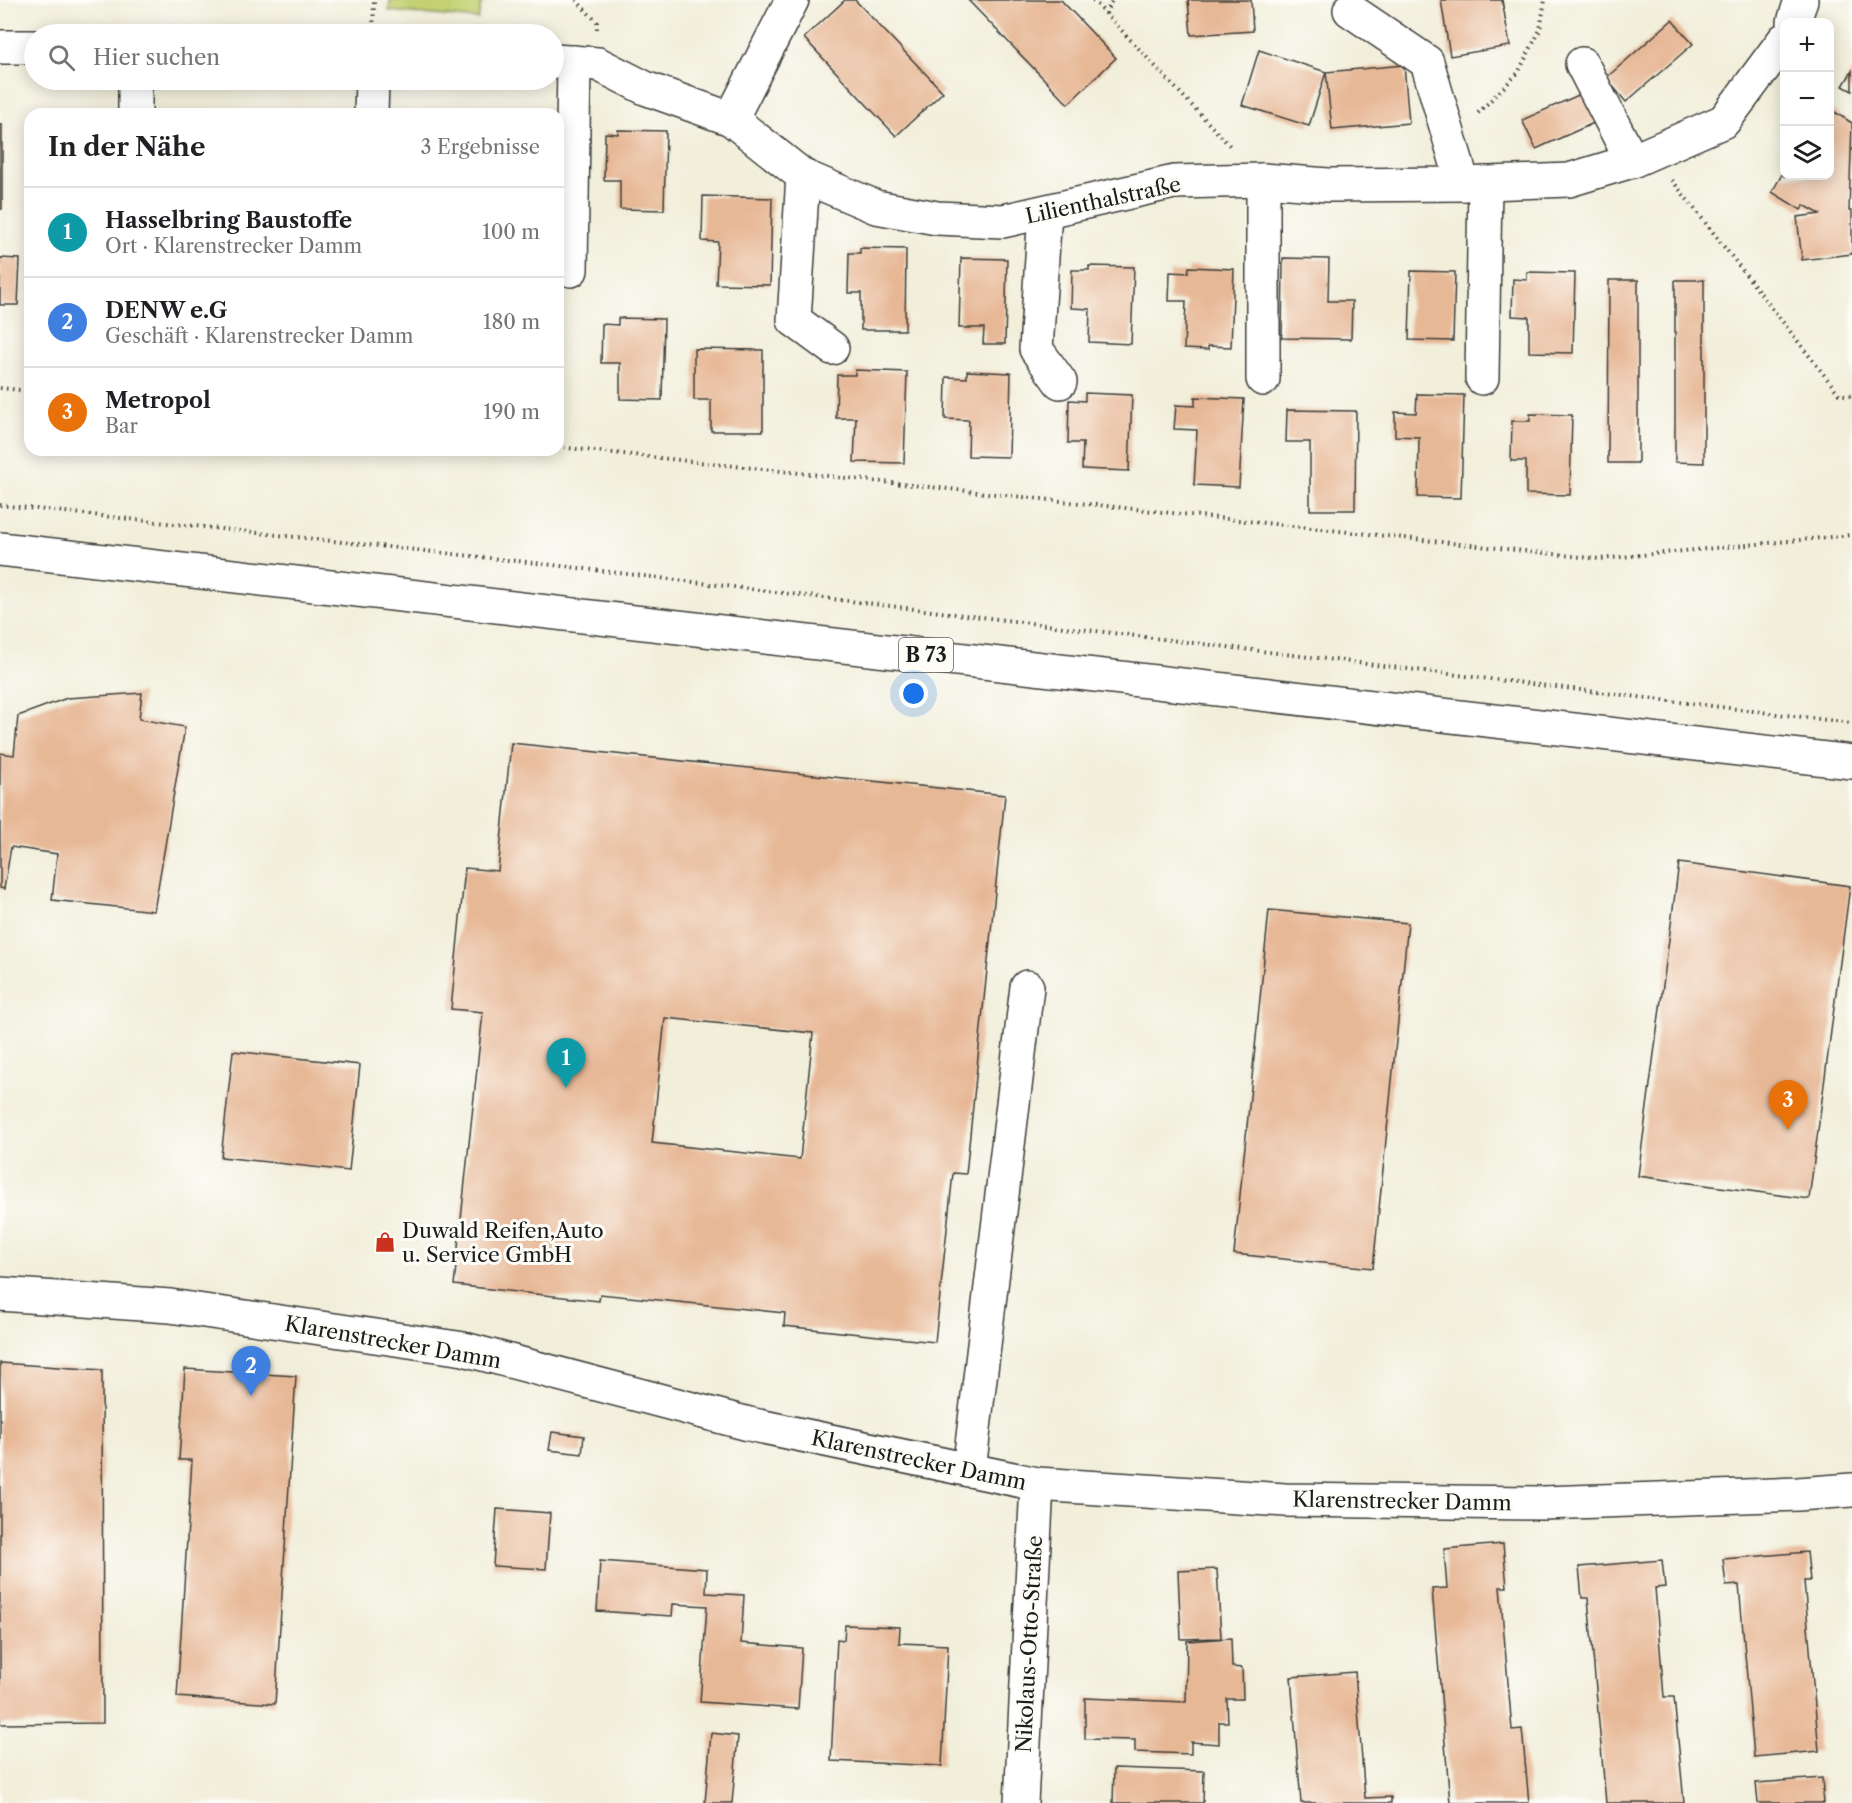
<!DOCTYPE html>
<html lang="de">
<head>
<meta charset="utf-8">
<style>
  body { margin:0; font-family:"Libre Caslon Text",serif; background:#f6f6f6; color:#202124 }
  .controls { position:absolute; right:18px; top:18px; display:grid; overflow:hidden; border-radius:12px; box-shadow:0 3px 15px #0003 }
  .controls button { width:54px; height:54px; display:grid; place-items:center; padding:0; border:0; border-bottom:2px solid #e0e0e0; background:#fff; color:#202124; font:30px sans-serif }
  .you { position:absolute; left:914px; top:694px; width:21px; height:21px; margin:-15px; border:4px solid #fff; border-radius:50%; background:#1a73e8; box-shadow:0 0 0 9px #1a73e833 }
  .badge { display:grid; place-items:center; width:39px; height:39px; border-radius:50%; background:#c8321e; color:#fff; font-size:20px; font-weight:700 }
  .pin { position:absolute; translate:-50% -50px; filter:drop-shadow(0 2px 3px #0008) }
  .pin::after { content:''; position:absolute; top:32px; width:21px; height:18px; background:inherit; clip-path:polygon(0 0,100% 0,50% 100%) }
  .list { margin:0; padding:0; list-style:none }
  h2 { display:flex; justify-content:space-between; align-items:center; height:78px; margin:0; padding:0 24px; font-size:26px }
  h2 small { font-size:20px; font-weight:400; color:#757577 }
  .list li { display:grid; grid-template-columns:39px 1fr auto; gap:18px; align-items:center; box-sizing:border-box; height:90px; padding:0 24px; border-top:2px solid #e0e0e0 }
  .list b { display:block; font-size:22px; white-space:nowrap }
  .list p { margin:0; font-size:20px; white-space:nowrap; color:#757577 }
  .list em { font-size:20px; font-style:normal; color:#757577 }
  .icon { flex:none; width:33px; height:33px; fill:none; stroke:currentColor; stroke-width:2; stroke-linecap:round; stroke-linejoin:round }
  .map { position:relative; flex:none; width:1852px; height:1803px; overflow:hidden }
  .search { position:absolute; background:#fff; box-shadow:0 3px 15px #0003; left:24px; top:24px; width:540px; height:66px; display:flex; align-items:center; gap:15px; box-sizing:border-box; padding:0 21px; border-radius:33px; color:#757577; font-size:22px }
  .panel { position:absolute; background:#fff; box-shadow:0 3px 15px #0003; left:24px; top:108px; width:540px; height:348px; border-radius:18px }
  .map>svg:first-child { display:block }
  .green { fill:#c3d173; stroke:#707648; stroke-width:1.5 }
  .building { fill:#e7b896; fill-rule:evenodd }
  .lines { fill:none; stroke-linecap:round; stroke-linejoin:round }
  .minor-casing { stroke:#3c3c38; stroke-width:36 }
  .major-casing { stroke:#3c3c38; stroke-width:36 }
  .path { stroke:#3c3c38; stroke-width:4; stroke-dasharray:1.5 4.5; stroke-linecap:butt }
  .minor { stroke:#fff; stroke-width:33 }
  .major { stroke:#fff; stroke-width:33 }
  .labels { text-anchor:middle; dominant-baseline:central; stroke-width:6; stroke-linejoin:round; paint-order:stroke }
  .shield { fill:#fdfcf7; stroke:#605f5e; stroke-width:1.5 }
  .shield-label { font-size:20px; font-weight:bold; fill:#1c1c1c }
  .street-label { font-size:21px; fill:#1c1c1c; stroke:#fdfcf7 }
  .poi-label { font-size:21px; fill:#1c1c1c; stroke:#fdfcf7; text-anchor:start }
</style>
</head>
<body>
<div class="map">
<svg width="1852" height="1803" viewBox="0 0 1852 1803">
  <rect width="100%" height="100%" fill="#fdfcf7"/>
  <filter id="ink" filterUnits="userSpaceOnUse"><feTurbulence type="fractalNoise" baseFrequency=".0167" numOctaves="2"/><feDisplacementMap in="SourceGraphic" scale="12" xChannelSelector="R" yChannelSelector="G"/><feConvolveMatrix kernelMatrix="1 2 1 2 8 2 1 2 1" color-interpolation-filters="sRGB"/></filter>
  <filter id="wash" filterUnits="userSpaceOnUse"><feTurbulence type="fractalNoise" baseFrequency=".008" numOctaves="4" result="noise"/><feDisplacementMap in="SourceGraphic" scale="24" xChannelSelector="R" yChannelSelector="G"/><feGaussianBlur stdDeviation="1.35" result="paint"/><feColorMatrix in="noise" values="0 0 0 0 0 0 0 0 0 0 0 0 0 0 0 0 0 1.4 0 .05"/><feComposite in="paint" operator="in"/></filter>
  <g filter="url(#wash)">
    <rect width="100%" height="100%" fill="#f1eeda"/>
    <polygon class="green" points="390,0 482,0 478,19 389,11"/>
    <g id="blocks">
      <g class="building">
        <polygon points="845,0 855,0 943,92 896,136 804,38"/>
        <polygon points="968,0 1061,0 1116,58 1068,104"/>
        <polygon points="1188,0 1251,0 1253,31 1191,35"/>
        <polygon points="1441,0 1502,0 1510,46 1450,56"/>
        <polygon points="1672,20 1693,44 1626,102 1606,78"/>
        <polygon points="1259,50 1326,72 1404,65 1409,123 1332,130 1326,72 1309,126 1242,105"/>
        <polygon points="1852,71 1852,91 1843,86"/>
        <polygon points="1583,93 1596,122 1536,149 1522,120"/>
        <polygon points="1833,111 1852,123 1849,211 1852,211 1852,254 1802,260 1797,217 1820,214 1804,205 1801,210 1772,192 1784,171 1784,176 1830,176 1830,116"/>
        <rect x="0" y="124" width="2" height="85"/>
        <polygon points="618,130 666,131 664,210 620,209 620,180 604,180 605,133 618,134"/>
        <polygon points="703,196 772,198 770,285 716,284 718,242 702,241"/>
        <polygon points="860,248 906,249 905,330 861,330 861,293 848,293 849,253 860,253"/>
        <polygon points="0,258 20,259 18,305 0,305"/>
        <polygon points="961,258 1007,259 1005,344 983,344 984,328 959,328"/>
        <polygon points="1283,258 1329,259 1328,301 1352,301 1351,339 1282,338"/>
        <polygon points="1089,266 1134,267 1131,344 1089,342 1090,309 1071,308 1072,270 1089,270"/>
        <polygon points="1189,267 1234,269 1231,347 1208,346 1208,350 1184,349 1186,301 1169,301 1170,272 1188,273"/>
        <polygon points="1411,271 1455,272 1453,341 1409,340"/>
        <polygon points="1527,272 1575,273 1573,353 1529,352 1529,317 1512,316 1513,279 1527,280"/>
        <polygon points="1609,280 1638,280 1638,463 1608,463"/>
        <polygon points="1675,280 1704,280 1704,463 1675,462"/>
        <polygon points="618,318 664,319 662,400 620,399 620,363 601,363 602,324 618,325"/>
        <polygon points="694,349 763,350 763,431 711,431 711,400 694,400"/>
        <polygon points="855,370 907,372 904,463 854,462 856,418 836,418 837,375 855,375"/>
        <polygon points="967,371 1011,373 1009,457 968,456 969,420 945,419 946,377 967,378"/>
        <polygon points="1085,393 1132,395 1129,471 1082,469 1083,443 1068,443 1069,400 1085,401"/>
        <polygon points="1417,394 1464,395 1461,498 1418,497 1419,437 1395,436 1395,412 1416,413"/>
        <polygon points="1195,397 1244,399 1239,487 1194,485 1197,430 1174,429 1176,405 1195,406"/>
        <polygon points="1287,410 1356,411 1355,510 1310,510 1310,442 1286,442"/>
        <polygon points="1530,414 1572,415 1570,495 1526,494 1526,461 1511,461 1512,421 1530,421"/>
        <polygon points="142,693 139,719 185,727 154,911 52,900 57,854 11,847 4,889 0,888 0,753 14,755 18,716 67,698"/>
        <path d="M511 743 1005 795 966 1174 953 1173 935 1342 784 1326 785 1313 600 1294 599 1301 454 1285 483 1012 451 1009 465 868 498 871ZM665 1018 813 1033 800 1159 652 1143Z"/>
        <polygon points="1679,863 1850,886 1809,1199 1638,1176"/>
        <polygon points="1269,910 1408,923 1373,1268 1234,1254"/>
        <polygon points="233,1051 360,1065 349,1171 221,1157"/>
        <polygon points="0,1363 102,1370 103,1723 0,1724"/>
        <polygon points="185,1369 296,1376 275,1704 177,1697 192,1460 179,1460"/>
        <polygon points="552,1432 584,1436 582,1454 549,1450"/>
        <polygon points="497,1509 550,1513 546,1569 493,1566"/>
        <polygon points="1503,1544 1507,1587 1500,1587 1512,1730 1522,1729 1529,1803 1450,1803 1432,1589 1447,1588 1444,1549"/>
        <polygon points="1807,1552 1810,1581 1804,1581 1819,1751 1754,1757 1739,1585 1726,1586 1723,1559"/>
        <polygon points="1662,1560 1665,1587 1655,1588 1664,1697 1674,1697 1684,1803 1606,1803 1588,1598 1582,1598 1579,1567"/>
        <polygon points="600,1561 707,1569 706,1593 744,1595 741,1643 802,1648 798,1709 700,1702 707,1606 673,1604 672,1616 597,1611"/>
        <polygon points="1217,1569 1221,1638 1181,1639 1178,1571"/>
        <polygon points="845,1625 900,1627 899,1643 948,1645 942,1766 831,1761 837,1639 844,1640"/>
        <polygon points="1231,1638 1232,1667 1242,1668 1243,1699 1227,1699 1228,1722 1219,1722 1219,1744 1191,1742 1191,1754 1135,1752 1135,1740 1085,1739 1085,1698 1186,1702 1187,1641"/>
        <polygon points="1355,1672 1365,1798 1391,1797 1391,1803 1301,1803 1291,1677"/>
        <polygon points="711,1733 738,1736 732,1803 705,1803"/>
        <polygon points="1114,1768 1204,1771 1203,1803 1113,1803"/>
        <polygon points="1822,1778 1824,1803 1758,1803 1756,1783"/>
      </g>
    </g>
  </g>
  <g filter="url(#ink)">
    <use href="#blocks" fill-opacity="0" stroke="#3c3c38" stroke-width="1.5"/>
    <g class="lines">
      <g class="minor-casing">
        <g id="minor">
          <polyline points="1350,10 1427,62 1463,184"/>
          <polyline points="1794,22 1801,0"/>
          <polyline points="0,47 34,47"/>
          <polyline points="554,61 598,64 645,88 731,119 803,176 876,207 937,218 1003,221 1174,182 1263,180 1328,185 1463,184 1569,180 1632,161 1724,121 1784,40"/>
          <polyline points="1582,64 1632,161"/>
          <polyline points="135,114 135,80"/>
          <polyline points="371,114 372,80"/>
          <polyline points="731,119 792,0"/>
          <polyline points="803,176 794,320 832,348"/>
          <polyline points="1263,180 1263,379"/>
          <polyline points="1045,212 1036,349 1060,382"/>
          <polyline points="571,270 574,62"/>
          <polyline points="1482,378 1485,183"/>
          <polyline points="0,1294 170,1306 464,1349 749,1424 1037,1484 1285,1500 1543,1503 1798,1494 1852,1490"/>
          <polyline points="969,1470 1027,987"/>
          <polyline points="1021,1803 1037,1484"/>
        </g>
      </g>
      <g class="major-casing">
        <polyline id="major" points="0,549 1852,762"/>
      </g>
      <g class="path">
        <polyline points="576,0 597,22 597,30"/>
        <polyline points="1093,0 1230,146"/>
        <polyline points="1106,14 1112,0"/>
        <polyline points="373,34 374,0"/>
        <polyline points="1478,113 1518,73 1540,30 1545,0"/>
        <polyline points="1672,180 1839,394 1852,396"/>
        <polyline points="0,388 30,391"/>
        <polyline points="558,447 1600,559 1852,535"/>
        <polyline points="0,505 545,564 1852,723"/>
      </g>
      <use href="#minor" class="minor"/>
      <use href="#major" class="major"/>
    </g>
  </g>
  <defs>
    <g id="shop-bare" transform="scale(1.62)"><path d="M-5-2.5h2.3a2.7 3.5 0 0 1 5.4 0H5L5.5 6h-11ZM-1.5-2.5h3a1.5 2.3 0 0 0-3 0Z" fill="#c8321e" stroke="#fdfcf7" stroke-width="2.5" paint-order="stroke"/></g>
  </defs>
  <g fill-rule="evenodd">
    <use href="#shop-bare" x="385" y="1242"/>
  </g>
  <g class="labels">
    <rect class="shield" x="899" y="638" width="54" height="34" rx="4.5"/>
    <g class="shield-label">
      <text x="926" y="655">B 73</text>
    </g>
    <g class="street-label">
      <text transform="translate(1103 200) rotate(-12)">Lilienthalstraße</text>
      <text transform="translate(393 1342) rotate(10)">Klarenstrecker Damm</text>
      <text transform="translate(919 1460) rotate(12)">Klarenstrecker Damm</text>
      <text transform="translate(1402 1501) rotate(1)">Klarenstrecker Damm</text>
      <text transform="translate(1029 1644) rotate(-87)">Nikolaus-Otto-Straße</text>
    </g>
    <g class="poi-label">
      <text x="402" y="1230">Duwald Reifen,Auto<tspan x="402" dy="24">u. Service GmbH</tspan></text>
    </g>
  </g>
</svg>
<div class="controls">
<button>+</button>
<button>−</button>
<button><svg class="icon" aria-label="layers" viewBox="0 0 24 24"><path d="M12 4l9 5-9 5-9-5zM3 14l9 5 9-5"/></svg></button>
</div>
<div class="you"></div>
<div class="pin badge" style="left:566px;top:1088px;background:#0f9aa8">1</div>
<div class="pin badge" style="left:251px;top:1396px;background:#3f7fe0">2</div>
<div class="pin badge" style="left:1788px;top:1130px;background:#e8710a">3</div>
<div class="search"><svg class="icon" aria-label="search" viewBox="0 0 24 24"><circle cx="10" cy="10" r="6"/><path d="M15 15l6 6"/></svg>Hier suchen</div>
<section class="panel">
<h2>In der Nähe<small>3 Ergebnisse</small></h2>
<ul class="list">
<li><span class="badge" style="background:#0f9aa8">1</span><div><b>Hasselbring Baustoffe</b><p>Ort · Klarenstrecker Damm</p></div><em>100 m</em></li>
<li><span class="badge" style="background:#3f7fe0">2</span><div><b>DENW e.G</b><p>Geschäft · Klarenstrecker Damm</p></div><em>180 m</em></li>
<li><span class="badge" style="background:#e8710a">3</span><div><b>Metropol</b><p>Bar</p></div><em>190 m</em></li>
</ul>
</section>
</div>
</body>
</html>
